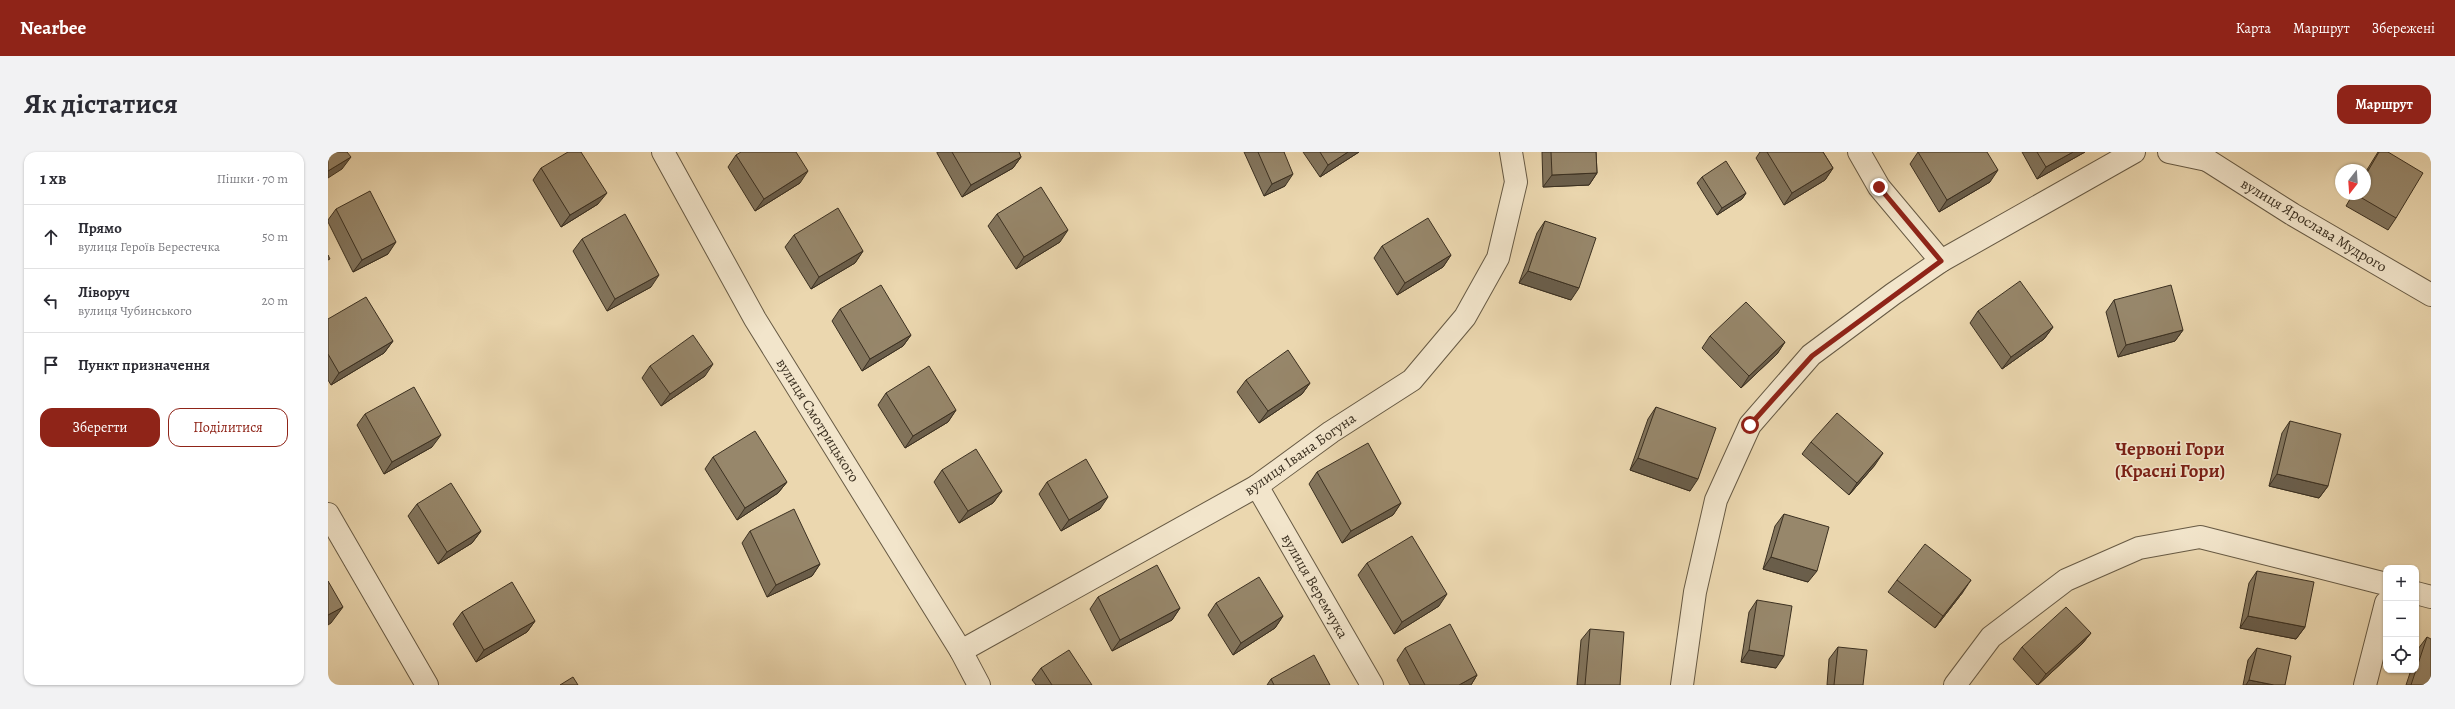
<!DOCTYPE html>
<html lang="uk">
<head>
<meta charset="utf-8">
<style>
  body { margin:0; font-family:Alegreya,serif; background:#f2f2f3; color:#2b2b33 }
  .controls { position:absolute; right:12px; bottom:12px; display:grid; overflow:hidden; border-radius:8px; box-shadow:0 1px 3px #0004 }
  .controls button { width:36px; height:36px; display:grid; place-items:center; padding:0; border:0; border-bottom:1px solid #e1e1e2; background:#fff; color:#2b2b33; font:20px sans-serif }
  .compass { position:absolute; left:2007px; top:12px; width:36px; height:36px; border-radius:50%; background:#fff; box-shadow:0 1px 3px #0004; rotate:197deg }
  .stop { position:absolute; width:12px; height:12px; margin:-9px; border:3px solid #8f2418; border-radius:50%; background:#fff }
  .stop.end { background:#8f2418; border-color:#fff; box-shadow:0 1px 4px #0008 }
  .list { margin:0; padding:0; list-style:none }
  h2 { display:flex; justify-content:space-between; align-items:center; height:52px; margin:0; padding:0 16px; font-size:17px }
  h2 small { font-size:13px; font-weight:400; color:#7c7c81 }
  .list li { display:grid; grid-template-columns:26px 1fr auto; gap:12px; align-items:center; box-sizing:border-box; height:64px; padding:0 16px; border-top:1px solid #e1e1e2 }
  .list b { display:block; font-size:15px; white-space:nowrap }
  .list p { margin:0; font-size:13px; white-space:nowrap; color:#7c7c81 }
  .list em { font-size:13px; font-style:normal; color:#7c7c81 }
  .actions { display:flex; gap:8px; padding:12px 16px }
  .actions a { flex:1; padding:9px 0; border:1px solid #8f2418; border-radius:12px; text-align:center; font-size:14px; color:#8f2418 }
  .actions .main { background:#8f2418; color:#fff }
  .icon { flex:none; width:22px; height:22px; fill:none; stroke:currentColor; stroke-width:2; stroke-linecap:round; stroke-linejoin:round }
  .map { position:relative; flex:none; width:2103px; height:533px; overflow:hidden; border-radius:12px }
  header { display:flex; align-items:center; gap:24px; box-sizing:border-box; height:56px; padding:0 20px; background:#8f2418; color:#fff }
  header strong { font-size:19px }
  nav { display:flex; gap:22px; margin-inline-start:auto; font-size:14px }
  .intro { display:flex; align-items:center; justify-content:space-between; box-sizing:border-box; height:96px; padding:0 24px }
  h1 { margin:0; font-size:28px }
  .button { padding:10px 18px; border-radius:12px; background:#8f2418; color:#fff; font-size:14px; font-weight:700 }
  main { display:flex; gap:24px; padding:0 24px }
  aside { flex:1; background:#fff; border-radius:12px; box-shadow:0 1px 3px #0004 }
  .map>svg:first-child { display:block }
  .lines { fill:none; stroke-linecap:round; stroke-linejoin:round }
  .street-casing { stroke:#675a44; stroke-width:24 }
  .street { stroke:#f2e5cb; stroke-width:22 }
  .wall { fill:#82745c; stroke:#3b3021 }
  .shaded-wall { fill:#6a5e4b; stroke:#3b3021 }
  .building { fill:#97876b; stroke:#3b3021 }
  .route { stroke:#8f2418; stroke-width:5 }
  .labels { text-anchor:middle; dominant-baseline:central; stroke-width:3; stroke-linejoin:round; paint-order:stroke }
  .street-label { font-size:15px; fill:#3b3021; stroke:#f2e5cb }
  .district-label { font-size:19px; font-weight:bold; fill:#7a1f14; stroke:#f2e5cb }
</style>
</head>
<body>
<header>
<strong>Nearbee</strong>
<nav><a>Карта</a><a>Маршрут</a><a>Збережені</a></nav>
</header>
<div class="intro"><h1>Як дістатися</h1><a class="button">Маршрут</a></div>
<main>
<aside>
<h2>1 хв<small>Пішки · 70 m</small></h2>
<ul class="list">
<li><svg class="icon" aria-label="ahead" viewBox="0 0 24 24"><path d="M12 20V5M6 11l6-6 6 6"/></svg><div><b>Прямо</b><p>вулиця Героїв Берестечка</p></div><em>50 m</em></li>
<li><svg class="icon" aria-label="left" viewBox="0 0 24 24"><path d="M17 20v-9H6M10 6l-5 5 5 5"/></svg><div><b>Ліворуч</b><p>вулиця Чубинського</p></div><em>20 m</em></li>
<li><svg class="icon" aria-label="arrive" viewBox="0 0 24 24"><path d="M6 21V4h12l-3 4 3 4H6"/></svg><div><b>Пункт призначення</b></div></li>
</ul>
<div class="actions"><a class="main">Зберегти</a><a>Поділитися</a></div>
</aside>
<div class="map">
<svg width="2103" height="533" viewBox="0 0 2103 533">
  <rect width="100%" height="100%" fill="#ebd7af"/>
  <filter id="stains"><feTurbulence type="fractalNoise" baseFrequency=".005" numOctaves="4"/><feColorMatrix values="0 0 0 0 .2 0 0 0 0 .09 0 0 0 0 .02 0 0 0 .5 -.17"/></filter>
  <radialGradient id="worn" r=".72"><stop offset=".6" stop-color="#630" stop-opacity="0"/><stop offset="1" stop-color="#630" stop-opacity=".3"/></radialGradient>
  <g class="lines">
    <g class="street-casing">
      <g id="street">
        <polyline points="335,0 427,167 633,499 651,533"/>
        <polyline points="1531,0 1551,35 1613,109"/>
        <polyline points="1841,0 1879,8"/>
        <polyline points="1873,0 1879,8 1964,62 2103,143"/>
        <polyline points="929,334 1044,533"/>
        <polyline points="0,362 99,533"/>
        <polyline points="2088,441 2103,445"/>
        <polyline points="633,499 929,334 1003,280 1084,228 1137,165 1170,106 1188,30 1183,0"/>
        <polyline points="1354,533 1367,440 1388,348 1422,273 1483,203 1565,142 1613,109 1806,0"/>
        <polyline points="1627,533 1663,485 1738,428 1811,396 1872,385 2058,432"/>
        <polyline points="2037,533 2058,451"/>
      </g>
    </g>
    <use href="#street" class="street"/>
  </g>
  <g class="wall">
    <polygon points="609,0 691,0 693,5 685,16 634,45 609,1"/>
    <polygon points="916,0 956,0 957,34 936,44"/>
    <polygon points="975,0 1031,0 992,25"/>
    <polygon points="1214,0 1268,0 1269,21 1261,33 1215,35"/>
    <polygon points="1432,0 1495,0 1505,16 1497,28 1456,53 1428,6"/>
    <polygon points="1590,0 1662,30 1611,60 1582,12"/>
    <polygon points="1694,0 1757,0 1709,27"/>
    <polygon points="2050,0 2060,0 2068,66 2060,78 2018,54 2025,42 2037,42 2037,21 2045,8"/>
    <polygon points="408,3 472,31 427,59 400,15"/>
    <polygon points="213,16 270,52 233,75 205,28"/>
    <polygon points="1374,25 1418,41 1414,47 1389,63 1369,31"/>
    <polygon points="8,57 60,102 25,120 0,70 0,68"/>
    <polygon points="669,62 732,90 688,117 660,74"/>
    <polygon points="1217,69 1243,148 1191,131 1209,81"/>
    <polygon points="466,83 535,99 527,111 483,137 457,95"/>
    <polygon points="254,87 323,135 279,159 245,99"/>
    <polygon points="1054,94 1123,103 1115,115 1069,143 1046,106"/>
    <polygon points="1786,148 1855,178 1847,189 1790,205 1778,160"/>
    <polygon points="512,157 583,183 575,194 534,219 504,169"/>
    <polygon points="1650,159 1725,175 1716,187 1674,217 1642,171"/>
    <polygon points="0,167 65,189 56,201 3,233 0,228"/>
    <polygon points="1382,184 1457,190 1449,202 1413,236 1374,196"/>
    <polygon points="322,214 377,224 333,254 314,226"/>
    <polygon points="918,228 982,231 974,242 931,271 909,240"/>
    <polygon points="558,241 628,258 620,270 577,296 550,253"/>
    <polygon points="1328,255 1362,339 1302,318 1320,267"/>
    <polygon points="37,262 104,295 56,322 29,273"/>
    <polygon points="1962,269 2000,334 1991,346 1941,334 1954,281"/>
    <polygon points="1483,290 1547,313 1521,343 1474,302"/>
    <polygon points="385,305 459,330 450,341 409,368 377,317"/>
    <polygon points="614,318 674,339 665,351 631,371 606,330"/>
    <polygon points="989,320 1073,351 1065,363 1014,391 981,332"/>
    <polygon points="719,330 772,357 733,379 711,342"/>
    <polygon points="89,352 153,379 144,391 110,412 80,364"/>
    <polygon points="1456,362 1480,430 1435,417 1447,374"/>
    <polygon points="422,379 492,412 484,424 439,445 414,391"/>
    <polygon points="1039,411 1111,454 1066,482 1030,423"/>
    <polygon points="1929,419 1977,475 1968,487 1912,476 1921,431"/>
    <polygon points="1569,428 1635,440 1607,476 1560,440"/>
    <polygon points="770,445 852,456 844,468 784,499 762,457"/>
    <polygon points="1429,448 1448,516 1413,510 1421,460"/>
    <polygon points="888,451 955,464 947,476 905,503 880,463"/>
    <polygon points="134,460 207,469 199,480 148,510 125,472"/>
    <polygon points="1262,477 1292,533 1249,533 1253,488"/>
    <polygon points="1763,481 1754,492 1710,533 1709,533 1685,507 1694,495"/>
    <polygon points="2099,485 2103,533 2078,533 2083,518 2088,518 2088,504 2090,497"/>
    <polygon points="1510,495 1535,533 1499,533 1501,507"/>
    <polygon points="1077,496 1149,523 1143,533 1082,533 1069,508"/>
    <polygon points="1929,496 1957,533 1915,533 1920,508"/>
    <polygon points="713,516 764,533 708,533 704,528"/>
    <polygon points="943,527 1002,533 939,533"/>
  </g>
  <g class="shaded-wall">
    <polygon points="1020,0 1031,0 992,25 1000,13"/>
    <polygon points="1745,0 1757,0 1709,27 1718,15"/>
    <polygon points="23,5 14,17 0,26 0,19"/>
    <polygon points="693,5 685,16 634,45 643,33"/>
    <polygon points="1505,16 1497,28 1456,53 1464,41"/>
    <polygon points="1670,18 1662,30 1611,60 1619,48"/>
    <polygon points="480,19 472,31 427,59 436,47"/>
    <polygon points="1269,21 1261,33 1215,35 1224,23"/>
    <polygon points="965,22 957,34 936,44 944,32"/>
    <polygon points="279,41 270,52 233,75 242,63"/>
    <polygon points="1418,41 1414,47 1389,63 1394,56"/>
    <polygon points="740,78 732,90 688,117 696,105"/>
    <polygon points="68,90 60,102 25,120 34,108"/>
    <polygon points="535,99 527,111 483,137 491,125"/>
    <polygon points="1123,103 1115,115 1069,143 1077,131"/>
    <polygon points="1200,119 1251,136 1243,148 1191,131"/>
    <polygon points="331,123 323,135 279,159 287,147"/>
    <polygon points="1725,175 1716,187 1674,217 1683,205"/>
    <polygon points="1855,178 1847,189 1790,205 1798,193"/>
    <polygon points="583,183 575,194 534,219 542,207"/>
    <polygon points="65,189 56,201 3,233 11,221"/>
    <polygon points="1457,190 1449,202 1413,236 1421,224"/>
    <polygon points="385,212 377,224 333,254 342,242"/>
    <polygon points="982,231 974,242 931,271 940,259"/>
    <polygon points="628,258 620,270 577,296 585,284"/>
    <polygon points="113,283 104,295 56,322 64,310"/>
    <polygon points="1555,301 1547,313 1521,343 1529,331"/>
    <polygon points="1310,306 1370,327 1362,339 1302,318"/>
    <polygon points="1949,322 2000,334 1991,346 1941,334"/>
    <polygon points="459,330 450,341 409,368 417,356"/>
    <polygon points="674,339 665,351 631,371 640,359"/>
    <polygon points="780,345 772,357 733,379 741,368"/>
    <polygon points="1073,351 1065,363 1014,391 1023,379"/>
    <polygon points="153,379 144,391 110,412 119,400"/>
    <polygon points="1443,405 1489,419 1480,430 1435,417"/>
    <polygon points="492,412 484,424 439,445 448,433"/>
    <polygon points="1643,428 1635,440 1607,476 1615,464"/>
    <polygon points="1119,442 1111,454 1066,482 1074,470"/>
    <polygon points="15,455 3,471 0,473 0,463"/>
    <polygon points="852,456 844,468 784,499 792,488"/>
    <polygon points="955,464 947,476 905,503 913,491"/>
    <polygon points="1920,464 1977,475 1968,487 1912,476"/>
    <polygon points="207,469 199,480 148,510 156,498"/>
    <polygon points="1763,481 1754,492 1710,533 1718,522"/>
    <polygon points="1421,498 1456,504 1448,516 1413,510"/>
    <polygon points="1149,523 1143,533 1131,533"/>
    <polygon points="1921,528 1946,533 1918,533"/>
  </g>
  <g class="building">
    <polygon points="0,0 19,0 23,5 0,19"/>
    <polygon points="240,0 253,0 279,41 242,63 213,16"/>
    <polygon points="413,0 468,0 480,19 436,47 408,3"/>
    <polygon points="624,0 691,0 693,5 643,33"/>
    <polygon points="930,0 956,0 965,22 944,32"/>
    <polygon points="992,0 1020,0 1000,13"/>
    <polygon points="1223,0 1268,0 1269,21 1224,23"/>
    <polygon points="1439,0 1495,0 1505,16 1464,41"/>
    <polygon points="1590,0 1659,0 1670,18 1619,48"/>
    <polygon points="1709,0 1745,0 1718,15"/>
    <polygon points="2051,0 2060,0 2095,21 2068,66 2027,42 2037,42 2037,24"/>
    <polygon points="1398,9 1418,41 1394,56 1374,25"/>
    <polygon points="713,35 740,78 696,105 669,62"/>
    <polygon points="42,39 68,90 34,108 8,57"/>
    <polygon points="510,56 535,99 491,125 466,83"/>
    <polygon points="297,62 331,123 287,147 254,87"/>
    <polygon points="1100,66 1123,103 1077,131 1054,94"/>
    <polygon points="1217,69 1268,86 1251,136 1200,119"/>
    <polygon points="0,103 2,107 0,108"/>
    <polygon points="1692,129 1725,175 1683,205 1650,159"/>
    <polygon points="553,133 583,183 542,207 512,157"/>
    <polygon points="1843,133 1855,178 1798,193 1786,148"/>
    <polygon points="38,145 65,189 11,221 0,202 0,167"/>
    <polygon points="1418,150 1457,190 1421,224 1382,184"/>
    <polygon points="365,183 385,212 342,242 322,214"/>
    <polygon points="960,198 982,231 940,259 918,228"/>
    <polygon points="601,214 628,258 585,284 558,241"/>
    <polygon points="86,235 113,283 64,310 37,262"/>
    <polygon points="1328,255 1388,276 1370,327 1310,306"/>
    <polygon points="1509,261 1555,301 1529,331 1483,290"/>
    <polygon points="1962,269 2013,282 2000,334 1949,322"/>
    <polygon points="427,279 459,330 417,356 385,305"/>
    <polygon points="1040,291 1073,351 1023,379 989,320"/>
    <polygon points="648,297 674,339 640,359 614,318"/>
    <polygon points="758,307 780,345 741,368 719,330"/>
    <polygon points="123,331 153,379 119,400 89,352"/>
    <polygon points="466,357 492,412 448,433 422,379"/>
    <polygon points="1456,362 1501,375 1489,419 1443,405"/>
    <polygon points="1084,384 1119,442 1074,470 1039,411"/>
    <polygon points="1597,392 1643,428 1615,464 1569,428"/>
    <polygon points="829,413 852,456 792,488 770,445"/>
    <polygon points="1929,419 1986,430 1977,475 1920,464"/>
    <polygon points="931,425 955,464 913,491 888,451"/>
    <polygon points="0,429 15,455 0,463"/>
    <polygon points="184,430 207,469 156,498 134,460"/>
    <polygon points="1429,448 1464,454 1456,504 1421,498"/>
    <polygon points="1738,455 1763,481 1718,522 1694,495"/>
    <polygon points="1122,472 1149,523 1131,533 1097,533 1077,496"/>
    <polygon points="1262,477 1296,480 1292,533 1257,533"/>
    <polygon points="2099,485 2103,487 2103,533 2083,533"/>
    <polygon points="1510,495 1539,498 1535,533 1506,533"/>
    <polygon points="1929,496 1963,504 1957,533 1946,533 1921,528"/>
    <polygon points="741,498 764,533 724,533 713,516"/>
    <polygon points="986,503 1002,533 946,533 943,527"/>
    <polygon points="245,525 250,533 232,533"/>
  </g>
  <g class="lines">
    <polyline class="route" points="1422,273 1484,204 1613,109 1551,35"/>
  </g>
  <g class="labels">
    <g class="street-label">
      <text transform="translate(1986 73) rotate(31)">вулиця Ярослава Мудрого</text>
      <text transform="translate(490 268) rotate(58)">вулиця Смотрицького</text>
      <text transform="translate(972 302) rotate(-35)">вулиця Івана Богуна</text>
      <text transform="translate(987 434) rotate(60)">вулиця Веремчука</text>
    </g>
    <g class="district-label">
      <text x="1842" y="297">Червоні Гори<tspan x="1842" dy="22">(Красні Гори)</tspan></text>
    </g>
  </g>
  <rect width="100%" height="100%" filter="url(#stains)"/>
  <rect width="100%" height="100%" fill="url(#worn)"/>
</svg>
<div class="controls">
<button>+</button>
<button>−</button>
<button><svg class="icon" aria-label="locate" viewBox="0 0 24 24"><circle cx="12" cy="12" r="6"/><path d="M12 2v4M12 18v4M2 12h4M18 12h4"/></svg></button>
</div>
<svg class="compass" viewBox="-18 -18 36 36"><path d="M0-13l5 13h-10z" fill="#e53935"/><path d="M0 13l5-13h-10z" fill="#7c7c81"/></svg>
<div class="stop" style="left:1422px;top:273px"></div>
<div class="stop end" style="left:1551px;top:35px"></div>
</div>
</main>
</body>
</html>
